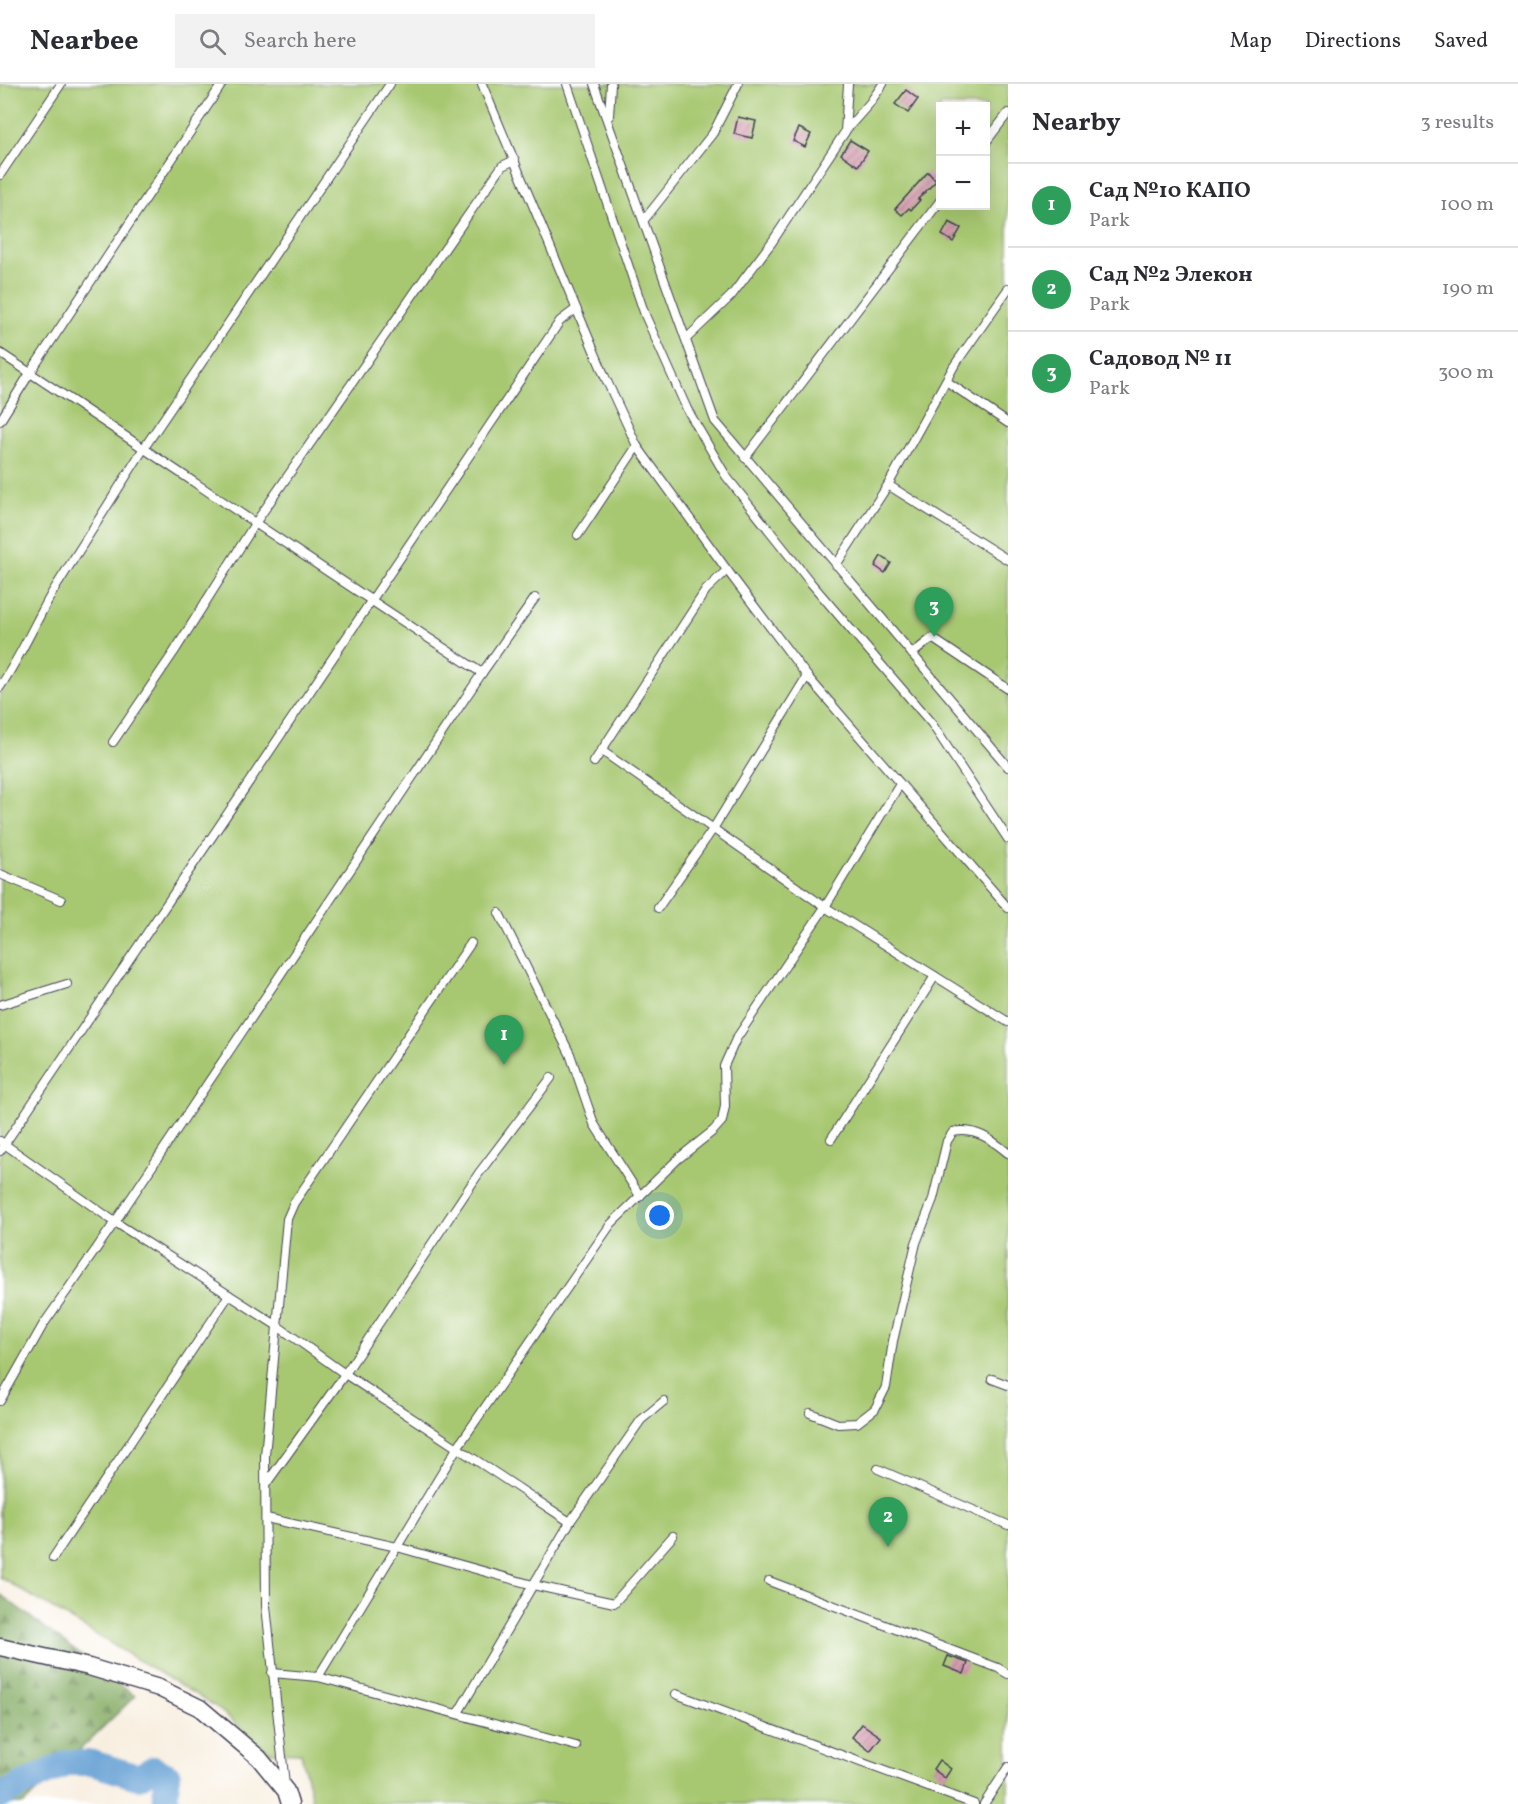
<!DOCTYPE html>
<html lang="en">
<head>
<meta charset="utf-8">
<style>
  body { margin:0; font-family:Vollkorn,serif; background:#f2f2f3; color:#2b2b33 }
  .controls { position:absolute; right:18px; top:18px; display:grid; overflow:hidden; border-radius:0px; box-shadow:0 6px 24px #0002 }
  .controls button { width:54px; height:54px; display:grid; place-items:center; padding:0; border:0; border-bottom:2px solid #e1e1e2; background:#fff; color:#2b2b33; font:30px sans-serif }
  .you { position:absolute; left:660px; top:1132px; width:21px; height:21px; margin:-15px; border:4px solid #fff; border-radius:50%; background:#1a73e8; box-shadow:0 0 0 9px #1a73e833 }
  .badge { display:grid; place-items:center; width:39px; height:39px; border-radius:50%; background:#0f766e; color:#fff; font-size:20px; font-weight:700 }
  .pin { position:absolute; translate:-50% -50px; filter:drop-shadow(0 2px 3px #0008) }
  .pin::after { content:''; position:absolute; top:32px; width:21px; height:18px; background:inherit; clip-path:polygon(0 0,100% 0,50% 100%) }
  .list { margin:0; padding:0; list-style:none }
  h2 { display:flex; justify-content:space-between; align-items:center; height:78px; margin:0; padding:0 24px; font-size:26px }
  h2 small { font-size:20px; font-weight:400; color:#7c7c81 }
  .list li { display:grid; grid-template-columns:39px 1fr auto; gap:18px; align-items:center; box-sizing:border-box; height:84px; padding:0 24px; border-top:2px solid #e1e1e2 }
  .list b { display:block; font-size:22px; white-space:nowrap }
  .list p { margin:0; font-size:20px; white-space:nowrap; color:#7c7c81 }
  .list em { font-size:20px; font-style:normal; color:#7c7c81 }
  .icon { flex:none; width:33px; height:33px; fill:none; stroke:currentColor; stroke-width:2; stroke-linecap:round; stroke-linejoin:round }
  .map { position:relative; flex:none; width:1008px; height:1720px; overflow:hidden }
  header { display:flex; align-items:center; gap:36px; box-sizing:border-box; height:84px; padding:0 30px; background:#fff; border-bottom:2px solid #e1e1e2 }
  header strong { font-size:28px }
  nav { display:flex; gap:33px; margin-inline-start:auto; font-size:21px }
  .search { width:420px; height:54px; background:#f2f2f3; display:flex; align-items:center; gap:15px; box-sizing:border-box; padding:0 21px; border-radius:0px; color:#7c7c81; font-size:22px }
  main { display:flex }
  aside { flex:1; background:#fff }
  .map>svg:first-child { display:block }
  .forest { fill:url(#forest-firs); stroke:#54674f; stroke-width:1.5 }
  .garden { fill:#a7c871; stroke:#647556; stroke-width:1.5; fill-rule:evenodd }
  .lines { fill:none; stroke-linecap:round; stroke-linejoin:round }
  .river { stroke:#629ed3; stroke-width:26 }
  .building { fill:url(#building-hatch) }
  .lane-casing { stroke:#424154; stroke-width:10 }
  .street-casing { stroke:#424154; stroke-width:19 }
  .lane { stroke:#fff; stroke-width:8 }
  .street { stroke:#fff; stroke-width:16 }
</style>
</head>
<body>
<header>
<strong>Nearbee</strong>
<div class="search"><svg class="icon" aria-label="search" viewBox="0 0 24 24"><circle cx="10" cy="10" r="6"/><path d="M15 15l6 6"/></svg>Search here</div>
<nav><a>Map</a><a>Directions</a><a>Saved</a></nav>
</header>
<main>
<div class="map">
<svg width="1008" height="1720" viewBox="0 0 1008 1720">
  <defs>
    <pattern id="forest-firs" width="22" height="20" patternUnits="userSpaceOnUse" patternTransform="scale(1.5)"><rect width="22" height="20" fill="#85ac63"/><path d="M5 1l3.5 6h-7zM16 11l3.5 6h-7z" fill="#6c8c53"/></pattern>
    <pattern id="building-hatch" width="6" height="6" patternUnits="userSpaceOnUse" patternTransform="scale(1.5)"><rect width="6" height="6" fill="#d59bae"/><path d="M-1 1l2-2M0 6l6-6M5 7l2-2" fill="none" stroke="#ac7e8f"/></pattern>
  </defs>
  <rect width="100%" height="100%" fill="#fff"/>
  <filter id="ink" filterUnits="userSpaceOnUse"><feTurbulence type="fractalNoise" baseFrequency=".0167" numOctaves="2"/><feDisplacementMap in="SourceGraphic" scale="12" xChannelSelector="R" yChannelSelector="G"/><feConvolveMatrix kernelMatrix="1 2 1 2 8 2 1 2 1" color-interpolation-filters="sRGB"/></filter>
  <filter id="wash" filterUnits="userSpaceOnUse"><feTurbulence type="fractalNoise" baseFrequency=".008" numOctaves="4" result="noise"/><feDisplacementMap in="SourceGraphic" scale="24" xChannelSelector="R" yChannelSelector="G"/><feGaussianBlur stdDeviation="1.35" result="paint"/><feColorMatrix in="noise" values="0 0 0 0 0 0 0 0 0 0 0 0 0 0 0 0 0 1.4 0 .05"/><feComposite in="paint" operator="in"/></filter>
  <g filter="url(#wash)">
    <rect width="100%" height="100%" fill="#f8eedf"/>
    <polygon class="forest" points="0,1510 135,1612 24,1720 0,1720"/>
    <path class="garden" d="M0 0H1008V1720H313L301 1669 270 1668 215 1622 0 1493ZM940 22H986V122H940Z"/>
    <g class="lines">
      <polyline class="river" points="0,1712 67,1679 92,1679 138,1693 153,1685 168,1692 165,1711 168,1720"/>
    </g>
    <g id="blocks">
      <g class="building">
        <polygon points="906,6 918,15 908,29 895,20"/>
        <polygon points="738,33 756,37 752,54 734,50"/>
        <polygon points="799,44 811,50 805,63 793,57"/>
        <polygon points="850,56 868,67 858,82 841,70"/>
        <polygon points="928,88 936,97 918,115 920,116 911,126 909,124 902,131 895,125"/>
        <polygon points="949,138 961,144 953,158 942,151"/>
        <polygon points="881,472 891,479 885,489 875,482"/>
        <polygon points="948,1572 968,1579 964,1590 944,1582"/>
        <polygon points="862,1640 881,1653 870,1667 852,1653"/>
        <polygon points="939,1676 951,1685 945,1694 933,1685"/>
      </g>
    </g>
  </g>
  <g filter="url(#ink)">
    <use href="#blocks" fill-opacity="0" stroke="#424154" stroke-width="1.5"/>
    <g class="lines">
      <g class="lane-casing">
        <g id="lane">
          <polyline points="482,0 605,293 637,362 727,486 807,592 1008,824"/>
          <polyline points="567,0 645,231 687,325 726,392 811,499 932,640 1008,755"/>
          <polyline points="594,0 715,337 1008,683"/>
          <polyline points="609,32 611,0"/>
          <polyline points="845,47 869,20 883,0"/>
          <polyline points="986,58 1008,29"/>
          <polyline points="0,91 61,0"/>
          <polyline points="644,136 713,49 738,0"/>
          <polyline points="686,255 731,212 772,158 845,48 848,0"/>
          <path d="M0 269C161 375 320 484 482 589"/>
          <polyline points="946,297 1008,339"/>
          <polyline points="0,337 30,289 222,0"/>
          <polyline points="745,374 940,117"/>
          <polyline points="888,401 1008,476"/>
          <polyline points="578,451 637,362"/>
          <polyline points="836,481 888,401 954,282 1008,205"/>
          <polyline points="912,570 932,554 1008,605"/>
          <path d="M0 603C20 573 34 541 52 509L144 364 390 0"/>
          <polyline points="113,658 174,568 256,438 502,82 515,76"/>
          <polyline points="602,667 825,823 1008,938"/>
          <polyline points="594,678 706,506 727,486"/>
          <polyline points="0,790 61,816"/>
          <polyline points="658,824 713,745 807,592"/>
          <polyline points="499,829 570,970 594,1040 640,1112"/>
          <polyline points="0,921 67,900"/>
          <polyline points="831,1055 935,892"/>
          <polyline points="0,1057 115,1138 279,1243 345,1290 570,1438"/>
          <polyline points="0,1067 560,237 576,225"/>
          <polyline points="992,1295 1008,1301"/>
          <polyline points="0,1317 43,1241 115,1138 482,589 535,514"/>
          <path d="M810 1329 838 1340 857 1339 875 1325 886 1303 893 1257 916 1159 933 1115 947 1057 953 1048C975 1043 992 1056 1008 1069"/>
          <polyline points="878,1385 1008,1441"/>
          <polyline points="266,1400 345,1290 479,1089 551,994"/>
          <polyline points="266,1434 397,1463 533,1501 614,1519 673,1452"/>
          <polyline points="53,1474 229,1211"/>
          <polyline points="769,1497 998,1584 1008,1590"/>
          <polyline points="272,1589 318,1593 576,1662"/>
          <polyline points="318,1593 457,1364 611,1140 679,1074 713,1047 722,1037 725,1022 724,982 736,955 825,823 900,700"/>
          <polyline points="676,1610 974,1720"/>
          <polyline points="458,1629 570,1438 641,1336 664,1317"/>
          <polyline points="285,1701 266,1522 265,1372 287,1135 294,1119 471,859"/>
          <polyline points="984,1720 1008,1683"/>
        </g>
      </g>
      <g class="street-casing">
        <polyline id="street" points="0,1563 89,1583 159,1604 200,1624 259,1674 286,1707 290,1720"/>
      </g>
      <use href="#lane" class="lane"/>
      <use href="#street" class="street"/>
    </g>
  </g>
</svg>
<div class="controls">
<button>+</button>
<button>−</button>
</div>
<div class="you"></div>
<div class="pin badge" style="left:504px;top:981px;background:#2e9e5b">1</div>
<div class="pin badge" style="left:888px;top:1463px;background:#2e9e5b">2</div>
<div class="pin badge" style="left:934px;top:553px;background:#2e9e5b">3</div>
</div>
<aside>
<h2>Nearby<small>3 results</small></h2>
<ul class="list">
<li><span class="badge" style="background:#2e9e5b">1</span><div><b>Сад №10 КАПО</b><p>Park</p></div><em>100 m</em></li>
<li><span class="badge" style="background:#2e9e5b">2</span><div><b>Сад №2 Элекон</b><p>Park</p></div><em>190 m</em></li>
<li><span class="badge" style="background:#2e9e5b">3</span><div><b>Садовод № 11</b><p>Park</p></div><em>300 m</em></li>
</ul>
</aside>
</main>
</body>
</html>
